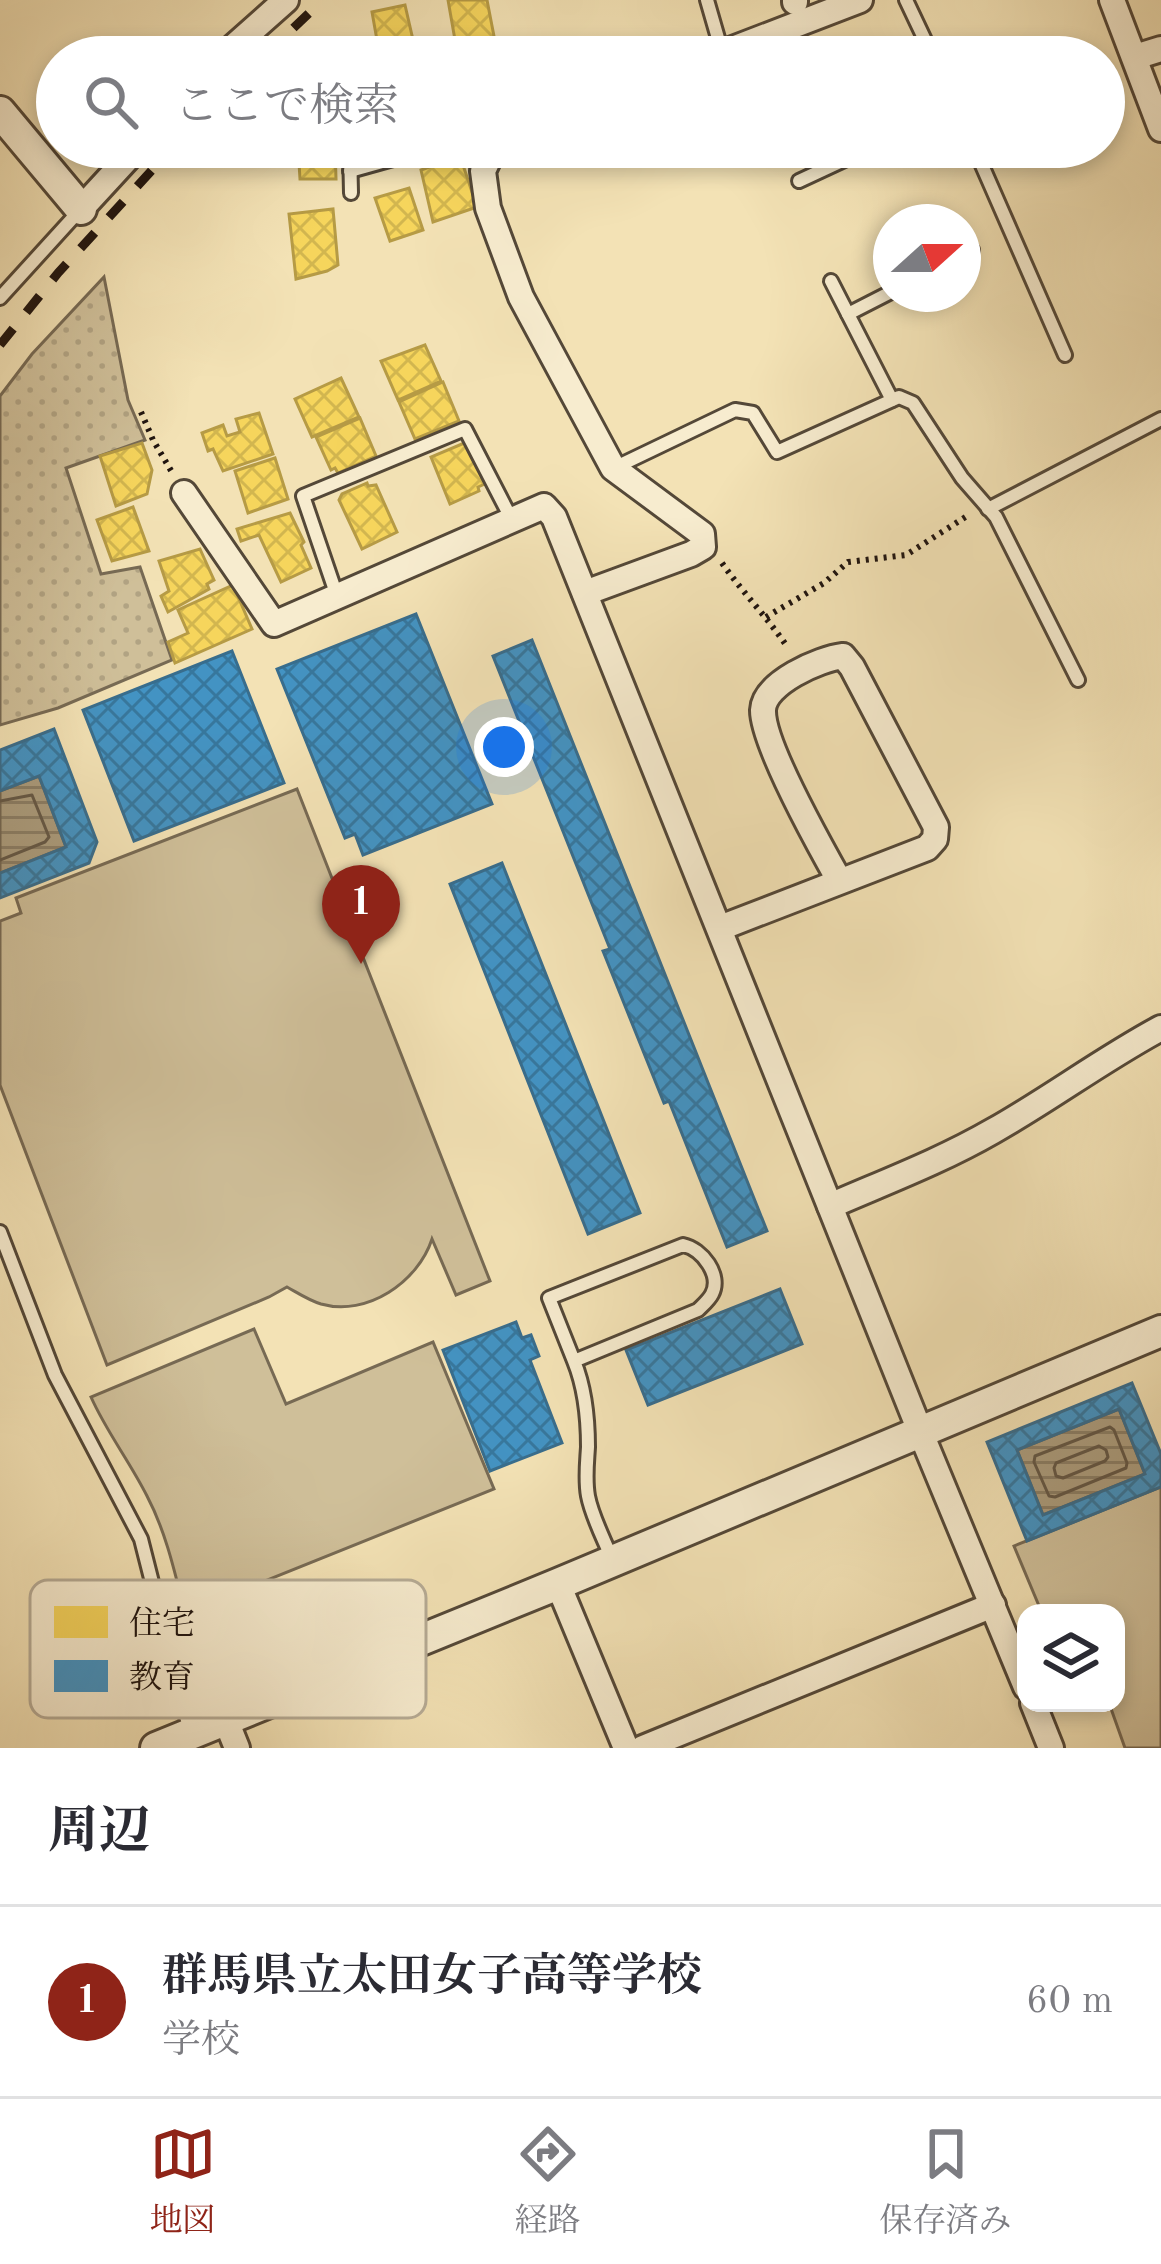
<!DOCTYPE html>
<html lang="ja">
<head>
<meta charset="utf-8">
<style>
  body { margin:0; font-family:"Old Standard TT","Noto Serif JP",serif; background:#f2f2f3; color:#2b2b33 }
  .controls { position:absolute; right:36px; bottom:36px; display:grid; overflow:hidden; border-radius:24px; box-shadow:0 6px 18px #0003 }
  .controls button { width:108px; height:108px; display:grid; place-items:center; padding:0; border:0; border-bottom:3px solid #e1e1e2; background:#fff; color:#2b2b33; font:60px sans-serif }
  .compass { position:absolute; left:873px; top:204px; width:108px; height:108px; border-radius:50%; background:#fff; box-shadow:0 6px 18px #0003; rotate:69deg }
  .you { position:absolute; left:504px; top:747px; width:42px; height:42px; margin:-30px; border:9px solid #fff; border-radius:50%; background:#1a73e8; box-shadow:0 0 0 18px #1a73e833 }
  .badge { display:grid; place-items:center; width:78px; height:78px; border-radius:50%; background:#8f2418; color:#fff; font-size:39px; font-weight:700 }
  .pin { position:absolute; translate:-50% -99px; filter:drop-shadow(0 3px 6px #0008) }
  .pin::after { content:''; position:absolute; top:63px; width:42px; height:36px; background:inherit; clip-path:polygon(0 0,100% 0,50% 100%) }
  .list { margin:0; padding:0; list-style:none }
  h2 { display:flex; justify-content:space-between; align-items:center; height:156px; margin:0; padding:0 48px; font-size:51px }
  h2 small { font-size:39px; font-weight:400; color:#7c7c81 }
  .list li { display:grid; grid-template-columns:78px 1fr auto; gap:36px; align-items:center; box-sizing:border-box; height:192px; padding:0 48px; border-top:3px solid #e1e1e2 }
  .list b { display:block; font-size:45px; white-space:nowrap }
  .list p { margin:0; font-size:39px; white-space:nowrap; color:#7c7c81 }
  .list em { font-size:39px; font-style:normal; color:#7c7c81 }
  .icon { flex:none; width:66px; height:66px; fill:none; stroke:currentColor; stroke-width:2; stroke-linecap:round; stroke-linejoin:round }
  .map { position:relative; flex:none; width:1161px; height:1748px; overflow:hidden }
  .search { position:absolute; background:#fff; box-shadow:0 6px 18px #0003; left:36px; right:36px; top:36px; height:132px; display:flex; align-items:center; gap:30px; box-sizing:border-box; padding:0 42px; border-radius:66px; color:#7c7c81; font-size:45px }
  .sheet { height:348px; background:#fff }
  nav { display:flex; justify-content:space-around; align-items:center; box-sizing:border-box; height:168px; border-top:3px solid #e1e1e2; background:#fff; font-size:33px; color:#7c7c81 }
  nav a { display:grid; justify-items:center; gap:6px }
  nav .on { color:#8f2418 }
  .map>svg:first-child { display:block }
  .grass { fill:url(#grass-dots); stroke:#776a54; stroke-width:3 }
  .garden { fill:#cfbf99; stroke:#776a54; stroke-width:3 }
  .water { fill:url(#water-rules); stroke:#736651; stroke-width:3 }
  .homes { fill:url(#homes-cross-hatch); stroke:#b69b45; stroke-width:3 }
  .schools { fill:url(#schools-cross-hatch); stroke:#386d8d; stroke-width:3; fill-rule:evenodd }
  .lines { fill:none; stroke-linecap:round; stroke-linejoin:round }
  .shore { stroke:#655846; stroke-width:3 }
  .service-casing { stroke:#544838; stroke-width:18 }
  .minor-casing { stroke:#544838; stroke-width:30 }
  .tertiary-casing { stroke:#544838; stroke-width:36 }
  .path { stroke:#1f140f; stroke-width:6; stroke-dasharray:3 6; stroke-linecap:butt }
  .service { stroke:#f7eccf; stroke-width:12 }
  .minor { stroke:#f7eccf; stroke-width:24 }
  .tertiary { stroke:#f7eccf; stroke-width:30 }
  .rail { stroke:#1f140f; stroke-width:9; stroke-dasharray:21 21; stroke-linecap:butt }
  .key { fill:#f7eccf; stroke:#b6ab95; stroke-width:3 }
  .key-label { font-size:33px; fill:#1f140f }
</style>
</head>
<body>
<div class="map">
<svg width="1161" height="1748" viewBox="0 0 1161 1748">
  <defs>
    <pattern id="grass-dots" width="8" height="8" patternUnits="userSpaceOnUse" patternTransform="scale(3)"><rect width="8" height="8" fill="#cfbf99"/><path d="M2 2h.1M6 6h.1" fill="none" stroke="#b1a383" stroke-width="1.8" stroke-linecap="round"/></pattern>
    <pattern id="water-rules" width="6" height="5" patternUnits="userSpaceOnUse" patternTransform="scale(3)"><rect width="6" height="5" fill="#ab9c7d"/><path d="M0 2.5h6" fill="none" stroke="#8b7e65"/></pattern>
    <pattern id="homes-cross-hatch" width="8" height="8" patternUnits="userSpaceOnUse" patternTransform="scale(3)"><rect width="8" height="8" fill="#f6d55c"/><path d="M0 0l8 8M0 8l8-8" fill="none" stroke="#d2b64f"/></pattern>
    <pattern id="schools-cross-hatch" width="8" height="8" patternUnits="userSpaceOnUse" patternTransform="scale(3)"><rect width="8" height="8" fill="#4393c3"/><path d="M0 0l8 8M0 8l8-8" fill="none" stroke="#37779d"/></pattern>
  </defs>
  <rect width="100%" height="100%" fill="#f3e2b5"/>
  <filter id="stains"><feTurbulence type="fractalNoise" baseFrequency=".00167" numOctaves="4"/><feColorMatrix values="0 0 0 0 .2 0 0 0 0 .09 0 0 0 0 .02 0 0 0 .5 -.17"/></filter>
  <radialGradient id="worn" r=".72"><stop offset=".6" stop-color="#630" stop-opacity="0"/><stop offset="1" stop-color="#630" stop-opacity=".3"/></radialGradient>
  <polygon class="grass" points="104,277 128,400 145,440 66,468 101,574 140,567 172,660 58,708 0,725 0,396 32,354"/>
  <g class="garden">
    <path d="M297 789 490 1281 456 1295 432 1239C418 1282 367 1317 321 1304 308 1300 298 1293 287 1287L269 1297 107 1365 0 1085V921L21 913 16 898Z"/>
    <path d="M254 1329 286 1404 433 1342 494 1489 185 1613C175 1573 166 1532 147 1496 130 1462 106 1431 91 1397Z"/>
    <polygon points="1161,1487 1161,1748 1125,1748 1109,1703 1116,1703 1116,1613 1042,1613 1014,1546"/>
  </g>
  <g class="water">
    <polygon points="39,776 66,847 0,873 0,791"/>
    <polygon points="1119,1409 1145,1474 1043,1515 1017,1450"/>
  </g>
  <g class="homes">
    <polygon points="448,0 487,0 498,57 458,57"/>
    <polygon points="405,5 416,53 380,57 372,12"/>
    <polygon points="298,147 335,147 336,179 300,179"/>
    <polygon points="460,156 477,207 433,222 421,170"/>
    <polygon points="409,188 423,230 390,241 375,198"/>
    <polygon points="333,209 338,265 327,271 296,279 289,214"/>
    <polygon points="425,345 441,381 398,400 381,361"/>
    <polygon points="341,378 359,417 312,437 295,399"/>
    <polygon points="443,382 459,421 415,439 399,402"/>
    <polygon points="259,413 273,454 223,471 213,449 208,451 202,433 223,425 227,436 240,432 236,419"/>
    <polygon points="360,418 376,456 338,473 335,468 331,470 316,437"/>
    <polygon points="469,441 487,483 478,487 479,491 450,504 431,457"/>
    <polygon points="142,443 152,470 147,494 116,506 100,456"/>
    <polygon points="275,458 288,499 248,513 235,471"/>
    <polygon points="367,483 368,486 376,485 397,532 362,549 339,500 342,494"/>
    <polygon points="133,507 149,551 112,561 97,520"/>
    <polygon points="290,513 304,542 301,545 311,568 281,582 259,535 241,541 237,529"/>
    <polygon points="200,549 214,580 207,584 209,589 168,612 161,596 169,591 159,561"/>
    <polygon points="233,585 252,629 175,663 168,642 188,633 178,610"/>
  </g>
  <g class="schools">
    <polygon points="416,614 492,804 363,855 355,834 345,838 277,669"/>
    <polygon points="532,640 767,1231 727,1247 669,1101 664,1103 603,951 610,949 493,656"/>
    <polygon points="232,651 284,783 134,841 83,710"/>
    <polygon points="54,729 97,842 89,863 0,898 0,873 66,847 39,776 0,791 0,750"/>
    <polygon points="502,863 640,1213 588,1234 450,884"/>
    <polygon points="780,1289 802,1344 648,1405 626,1350"/>
    <polygon points="516,1322 522,1338 531,1335 539,1356 530,1360 562,1443 490,1471 443,1350"/>
    <path d="M1132 1383 1161 1454V1487L1027 1541 987 1442ZM1119 1409 1145 1474 1043 1515 1017 1450Z"/>
  </g>
  <g class="lines">
    <g class="shore">
      <polyline points="0,801 32,795 49,837 45,842 0,860"/>
      <polygon points="1110,1427 1114,1430 1127,1463 1126,1468 1055,1497 1049,1496 1034,1462 1035,1456"/>
      <polygon points="1099,1446 1106,1450 1108,1457 1105,1461 1063,1478 1056,1476 1054,1468 1056,1463"/>
    </g>
    <g class="service-casing">
      <g id="service">
        <polyline points="707,0 722,52"/>
        <polyline points="906,0 933,57"/>
        <polyline points="350,147 351,193"/>
        <polyline points="974,147 1065,355"/>
        <polyline points="350,171 436,147"/>
        <polyline points="799,181 872,147"/>
        <polyline points="963,254 972,250"/>
        <polyline points="831,281 892,400"/>
        <polyline points="0,298 80,210"/>
        <polyline points="848,314 891,292"/>
        <polyline points="614,468 735,410 753,413 777,452 899,397 913,403 962,478 996,517 1078,680"/>
        <polyline points="988,509 1161,419"/>
        <polyline points="337,596 303,496 465,429 512,520"/>
        <polyline points="0,1232 55,1375 141,1539 190,1732"/>
        <path d="M574 1361 698 1310C703 1305 709 1300 712 1294 722 1275 702 1249 683 1245L549 1298 574 1361C585 1388 588 1418 588 1447 587 1464 585 1479 588 1496 592 1517 604 1539 612 1559"/>
      </g>
    </g>
    <g class="minor-casing">
      <g id="minor">
        <polyline points="795,0 795,2"/>
        <polyline points="1112,0 1161,129"/>
        <polyline points="222,57 286,0"/>
        <polyline points="712,57 860,0"/>
        <polyline points="1135,57 1161,49"/>
        <polyline points="500,147 491,154 483,171 488,208 521,297 613,468 702,534 703,547 691,554 585,593"/>
        <polyline points="81,209 138,147"/>
        <polyline points="184,493 274,624 544,506 554,517 920,1431 1026,1687"/>
        <path d="M720 928 927 848 935 839 936 827 852 667 843 656C819 659 764 683 763 710 762 743 821 848 839 880"/>
        <path d="M830 1206C885 1182 941 1161 993 1131 1050 1099 1103 1059 1161 1028"/>
        <polyline points="558,1584 626,1748"/>
        <polyline points="1033,1703 1051,1748"/>
        <polyline points="225,1718 237,1748"/>
        <polyline points="643,1748 993,1605"/>
      </g>
    </g>
    <g class="tertiary-casing">
      <g id="tertiary">
        <polyline points="0,112 81,209"/>
        <polyline points="156,1748 558,1584 1161,1331"/>
      </g>
    </g>
    <g class="path">
      <polyline points="141,412 153,440 173,474"/>
      <path d="M722 563C743 593 768 618 788 648"/>
      <polyline points="766,617 824,583 848,562 906,555 967,516"/>
    </g>
    <use href="#service" class="service"/>
    <use href="#minor" class="minor"/>
    <use href="#tertiary" class="tertiary"/>
    <g class="rail">
      <polyline points="263,57 323,0"/>
      <polyline points="0,345 58,273 173,147"/>
    </g>
  </g>
  <rect x="30" y="1580" width="396" height="138" rx="18" class="key"/>
  <rect x="54" y="1606" width="54" height="32" fill="#f6d55c"/>
  <rect x="54" y="1660" width="54" height="32" fill="#4393c3"/>
  <g class="key-label">
    <text x="129" y="1634">住宅</text>
    <text x="129" y="1688">教育</text>
  </g>
  <rect width="100%" height="100%" filter="url(#stains)"/>
  <rect width="100%" height="100%" fill="url(#worn)"/>
</svg>
<div class="controls">
<button><svg class="icon" aria-label="layers" viewBox="0 0 24 24"><path d="M12 4l9 5-9 5-9-5zM3 14l9 5 9-5"/></svg></button>
</div>
<svg class="compass" viewBox="-18 -18 36 36"><path d="M0-13l5 13h-10z" fill="#e53935"/><path d="M0 13l5-13h-10z" fill="#7c7c81"/></svg>
<div class="you"></div>
<div class="pin badge" style="left:361px;top:964px">1</div>
<div class="search"><svg class="icon" aria-label="search" viewBox="0 0 24 24"><circle cx="10" cy="10" r="6"/><path d="M15 15l6 6"/></svg>ここで検索</div>
</div>
<section class="sheet">
<h2>周辺<small></small></h2>
<ul class="list">
<li><span class="badge">1</span><div><b>群馬県立太田女子高等学校</b><p>学校</p></div><em>60 m</em></li>
</ul>
</section>
<nav>
<a class="on"><svg class="icon" aria-label="map" viewBox="0 0 24 24"><path d="M3 6l6-2 6 2 6-2v14l-6 2-6-2-6 2zM9 4v14M15 6v14"/></svg>地図</a>
<a><svg class="icon" aria-label="directions" viewBox="0 0 24 24"><path d="M12 3l9 9-9 9-9-9zM9 14v-3h6M13 9l2 2-2 2"/></svg>経路</a>
<a><svg class="icon" aria-label="saved" viewBox="0 0 24 24"><path d="M7 4h10v16l-5-4-5 4z"/></svg>保存済み</a>
</nav>
</body>
</html>
